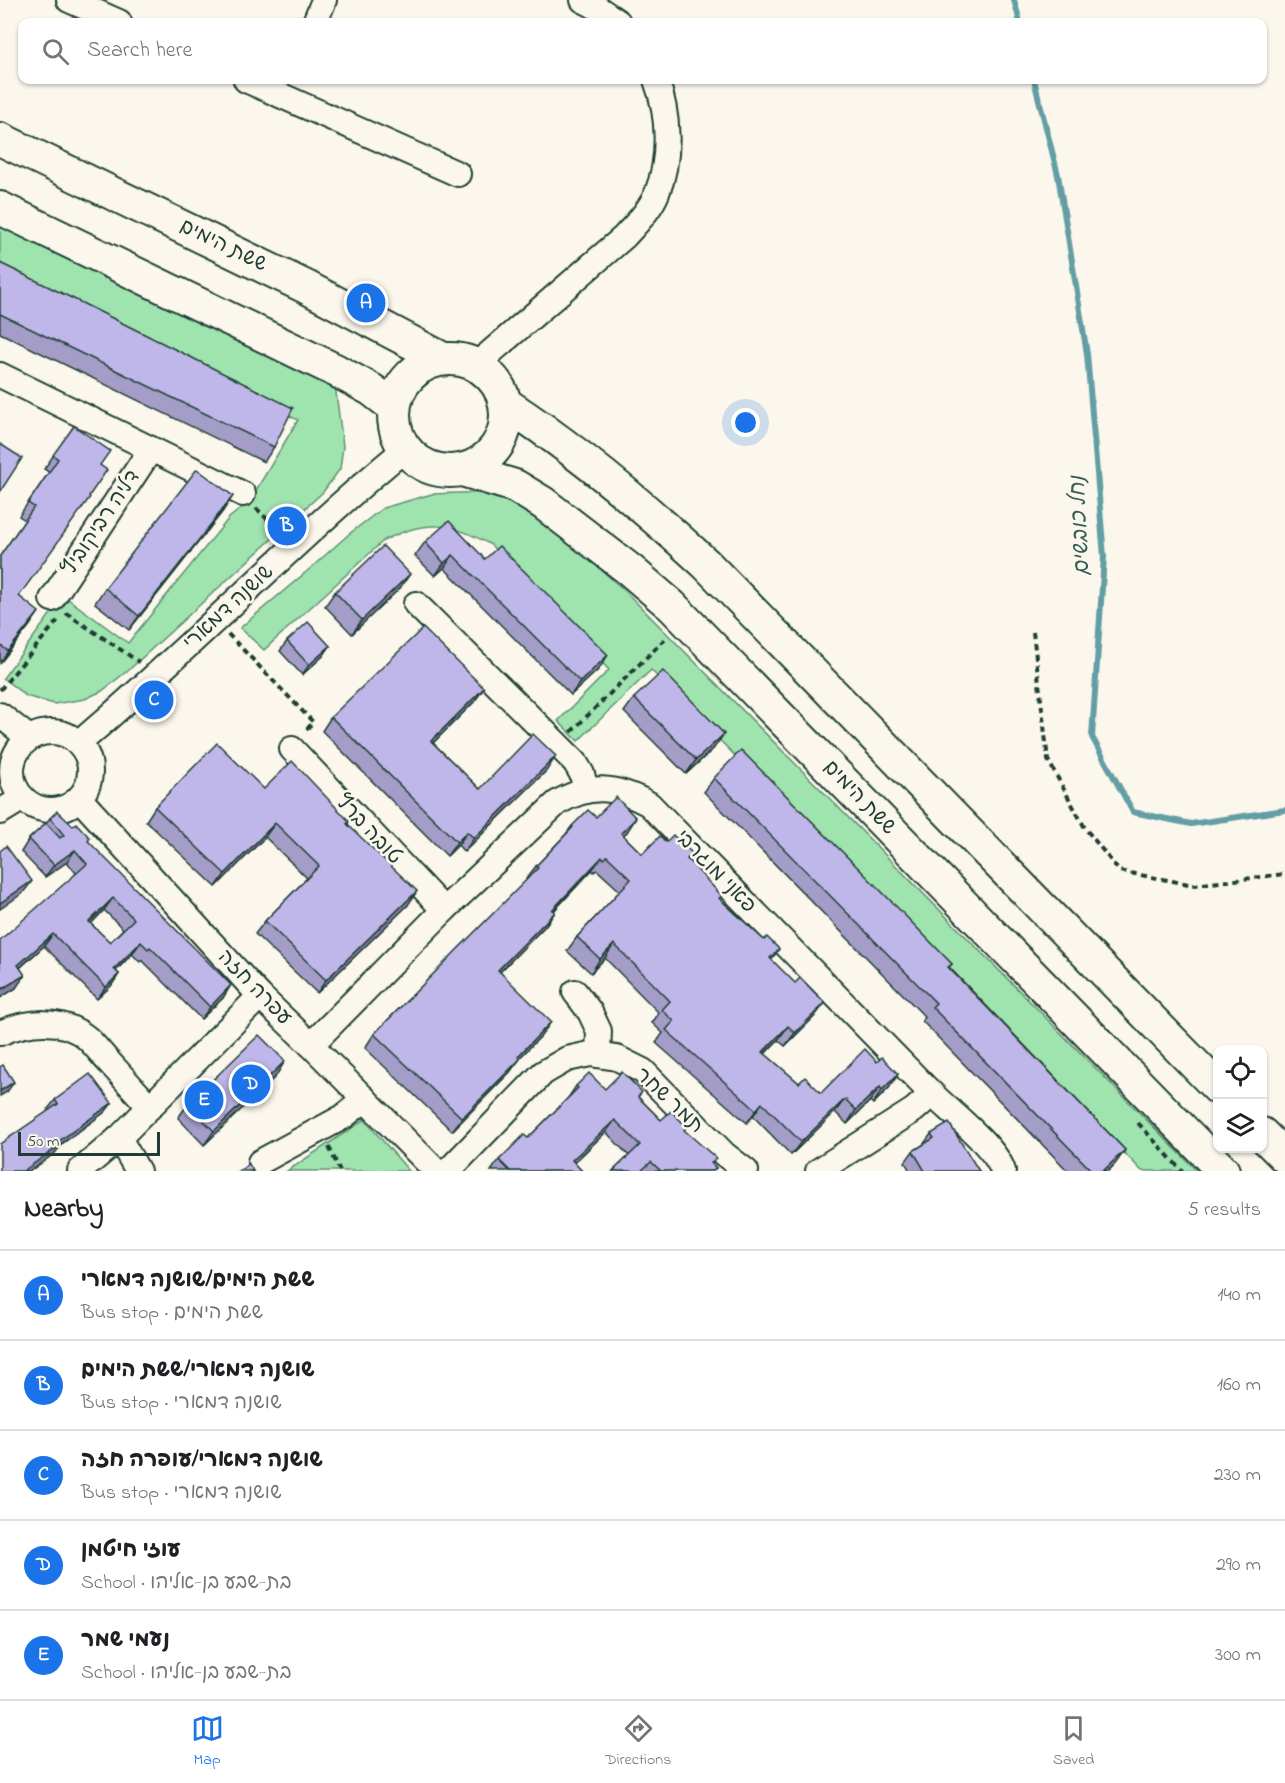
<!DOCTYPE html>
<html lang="en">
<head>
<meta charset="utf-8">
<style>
  body { margin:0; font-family:"Indie Flower","Playpen Sans Hebrew",sans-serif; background:#f2f2f2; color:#202124 }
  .controls { position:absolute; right:18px; bottom:18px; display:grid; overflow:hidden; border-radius:12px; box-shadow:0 2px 4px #0004 }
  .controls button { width:54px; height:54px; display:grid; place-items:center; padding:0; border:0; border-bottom:2px solid #e0e0e0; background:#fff; color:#202124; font:30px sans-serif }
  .scale { position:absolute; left:18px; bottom:15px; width:142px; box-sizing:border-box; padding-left:6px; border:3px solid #1f3d34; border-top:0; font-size:16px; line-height:21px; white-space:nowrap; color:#1f3d34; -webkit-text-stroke:4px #fbf7ec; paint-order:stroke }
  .you { position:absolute; left:746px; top:423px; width:21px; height:21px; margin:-15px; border:4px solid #fff; border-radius:50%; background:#1a73e8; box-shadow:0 0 0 9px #1a73e833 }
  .badge { display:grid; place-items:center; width:39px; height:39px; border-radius:50%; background:#1a73e8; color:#fff; font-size:20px; font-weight:700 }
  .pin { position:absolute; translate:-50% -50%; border:3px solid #fff; box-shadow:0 2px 6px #0006 }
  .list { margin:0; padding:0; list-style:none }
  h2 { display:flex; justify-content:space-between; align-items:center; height:78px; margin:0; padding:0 24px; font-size:26px }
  h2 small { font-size:20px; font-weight:400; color:#757577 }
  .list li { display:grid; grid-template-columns:39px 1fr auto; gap:18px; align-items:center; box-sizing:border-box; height:90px; padding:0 24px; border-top:2px solid #e0e0e0 }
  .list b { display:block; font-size:22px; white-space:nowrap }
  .list p { margin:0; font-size:20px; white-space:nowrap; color:#757577 }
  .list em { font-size:20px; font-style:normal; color:#757577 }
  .icon { flex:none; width:33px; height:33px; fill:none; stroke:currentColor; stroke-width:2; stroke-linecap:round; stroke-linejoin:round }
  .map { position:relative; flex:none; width:1285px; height:1171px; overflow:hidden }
  .search { position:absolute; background:#fff; box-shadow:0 2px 4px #0004; left:18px; right:18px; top:18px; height:66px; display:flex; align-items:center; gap:15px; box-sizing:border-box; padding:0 21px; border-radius:12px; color:#757577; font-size:22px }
  .sheet { height:528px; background:#fff }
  nav { display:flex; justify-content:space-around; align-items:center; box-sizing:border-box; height:84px; border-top:2px solid #e0e0e0; background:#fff; font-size:16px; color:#757577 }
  nav a { display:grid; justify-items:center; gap:3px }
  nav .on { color:#1a73e8 }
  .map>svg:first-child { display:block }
  .green { fill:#9fe3af; stroke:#5f9072; stroke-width:1.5 }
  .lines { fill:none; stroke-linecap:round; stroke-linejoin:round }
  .stream { stroke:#639ea5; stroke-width:6 }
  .minor-casing { stroke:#1f3d34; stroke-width:28 }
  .major-casing { stroke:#1f3d34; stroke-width:36 }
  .path { stroke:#1f3d34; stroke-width:4; stroke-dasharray:6 4.5; stroke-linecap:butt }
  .minor { stroke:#fbf7ec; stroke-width:24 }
  .major { stroke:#fbf7ec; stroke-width:32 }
  .wall { fill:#a49dc8; stroke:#1f3d34; stroke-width:1.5; fill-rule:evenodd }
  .shaded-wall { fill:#8680a3; stroke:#1f3d34; stroke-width:1.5 }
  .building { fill:#bfb7e9; stroke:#1f3d34; stroke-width:1.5; fill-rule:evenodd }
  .labels { text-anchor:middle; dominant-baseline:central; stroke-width:5; stroke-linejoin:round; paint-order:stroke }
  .street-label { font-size:21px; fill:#1f3d34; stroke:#fbf7ec }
  .water-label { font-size:22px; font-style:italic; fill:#365d5a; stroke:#fbf7ec }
</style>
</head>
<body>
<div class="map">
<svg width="1285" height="1171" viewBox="0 0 1285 1171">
  <rect width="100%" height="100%" fill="#fbf7ec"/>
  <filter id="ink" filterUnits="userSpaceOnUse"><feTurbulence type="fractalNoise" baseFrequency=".0167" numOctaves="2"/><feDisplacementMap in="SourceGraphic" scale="12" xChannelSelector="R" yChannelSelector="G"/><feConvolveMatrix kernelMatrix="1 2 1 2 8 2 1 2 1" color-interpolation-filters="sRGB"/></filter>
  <g filter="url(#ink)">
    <g class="green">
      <polygon points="0,224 262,353 335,385 343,446 340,469 323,492 131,668 102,691 85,699 54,704 26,696 3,678 64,596 128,643 229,518 249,502 298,420 0,272"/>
      <path d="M432 494C449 494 469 491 487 494 528 500 590 561 622 588L1197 1171H1142L651 670 578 741 558 721 609 670 491 545C451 522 425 519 383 541L264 650 240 628 312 567 349 534 383 508Z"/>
      <polygon points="364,1119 409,1171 287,1171 364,1120"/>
    </g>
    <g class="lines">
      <g class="stream">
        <polyline points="1014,0 1020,22"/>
        <polyline points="1034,80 1058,175 1087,354 1104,557 1092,737 1133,812 1191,824 1285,810"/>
      </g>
      <g class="minor-casing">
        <g id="minor">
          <polyline points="69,0 119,22"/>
          <polyline points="583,0 593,5 618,22"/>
          <polyline points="315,22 324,0"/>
          <polyline points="246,80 458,174"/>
          <path d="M476 365 624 237C636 224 650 210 657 193 671 158 669 114 656 80"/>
          <polyline points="0,375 243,494"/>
          <polyline points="52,599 151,449"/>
          <polyline points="416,604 575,762 582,774 586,790"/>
          <polyline points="0,715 29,738"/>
          <circle cx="51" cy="771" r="39"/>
          <path d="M79 743C191 648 292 542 405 449"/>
          <polyline points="292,749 444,910"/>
          <polyline points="79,798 260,996 311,1045 436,1171"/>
          <polyline points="0,812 23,798"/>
          <polyline points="575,992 590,1012 599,1031 598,1055"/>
          <path d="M0 1033C28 1021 62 1017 87 1038 95 1045 102 1055 109 1062 123 1077 136 1092 150 1107"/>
          <path d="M311 1045 444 910 557 803C590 783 616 786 649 804 741 899 834 993 926 1088 946 1109 995 1145 1003 1171"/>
          <polyline points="119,1138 138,1171"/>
          <polyline points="260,1162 343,1117 365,1099"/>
          <polyline points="80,1171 119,1138 260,996"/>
          <polyline points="448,1171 543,1073 567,1059 590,1054 617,1058 643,1071 724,1154 746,1171"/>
          <polyline points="818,1171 914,1110 932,1094"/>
        </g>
      </g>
      <g class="major-casing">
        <g id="major">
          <polyline points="0,139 306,287 443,359"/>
          <polyline points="0,208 337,371 372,390 394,407"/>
          <circle cx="450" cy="415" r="56"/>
          <path d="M506 404C578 451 643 506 706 564L1218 1088"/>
          <polyline points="462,470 515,486 543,503 630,570 672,606 1223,1171"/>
          <polyline points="1262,1134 1285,1157"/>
        </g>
      </g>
      <g class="path">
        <polyline points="256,508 280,532"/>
        <polyline points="66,613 139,662"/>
        <polyline points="1033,632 1048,760 1085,828 1119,871 1194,885 1285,874"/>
        <polyline points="228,634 313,722 304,733"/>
        <polyline points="0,690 59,619"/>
        <polyline points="571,732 668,636"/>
        <polyline points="1138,1123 1182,1171"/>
        <polyline points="329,1147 340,1171"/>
      </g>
      <use href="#minor" class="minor"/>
      <use href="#major" class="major"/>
    </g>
    <g class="wall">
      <polygon points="0,263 274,447 264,462 0,333"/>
      <polygon points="74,426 100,465 19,596 30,625 0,663 0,556 25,520 19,516 49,472 44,469"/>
      <polygon points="223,511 129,630 95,603 105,588"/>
      <polygon points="425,542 485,559 599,669 571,695 444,568 435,576 415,556"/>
      <polygon points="400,588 352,634 325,606 335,592"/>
      <polygon points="287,641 330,646 323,656 302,675 280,651"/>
      <polygon points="634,698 714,748 686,774 624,712"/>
      <polygon points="475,701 433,743 480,789 547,770 464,852 458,845 447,856 322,731 331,717"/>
      <polygon points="714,778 952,964 949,967 1125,1150 1115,1164 1108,1171 1068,1171 922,1021 925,1017 704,792"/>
      <polygon points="264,789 349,821 348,824 408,905 317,993 255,934 265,921 307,878 265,837 216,887 146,821 155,807"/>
      <polygon points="596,817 627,832 623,835 642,854 666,842 692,853 687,860 720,899 764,940 779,949 771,960 815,1016 785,1046 778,1040 765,1054 799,1083 821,1093 877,1062 898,1074 889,1088 873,1104 870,1101 847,1124 835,1112 791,1155 753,1116 747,1123 656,1043 663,1033 652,1023 659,1013 605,958 591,973 567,951 577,937 620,891 597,870 594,872 592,870 554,911 555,912 545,926 500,972 541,1036 519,1058 510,1072 452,1131 365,1048 374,1034 527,880 526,879 536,866 566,834 572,826"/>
      <path d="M50 818 88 841 223 998 201 1019 142 960 140 962 132 954 116 971 119 974 111 986 97 999 44 946 20 968 16 988 0 998 76 873 67 862 45 877 21 852 29 839 45 824ZM104 910 123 929 110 942 91 924Z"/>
      <polygon points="276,1076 204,1145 178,1118 188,1104"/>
      <polygon points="576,1086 605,1089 638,1097 661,1120 684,1131 716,1168 713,1171 613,1171 629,1156 606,1132 574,1163 582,1171 491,1171 499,1160 528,1138 568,1098"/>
      <polygon points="55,1100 112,1103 105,1112 62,1144 55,1153 30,1171 0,1171 49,1110 48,1109"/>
      <polygon points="931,1134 979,1171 910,1171 905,1162 913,1151 923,1145"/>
    </g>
    <g class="shaded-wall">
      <polygon points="233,496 223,511 129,630 139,616"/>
      <polygon points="453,555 444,568 435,576 444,563"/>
      <polygon points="410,574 400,588 352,634 362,620"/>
      <polygon points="39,612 30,625 0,663 8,651"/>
      <polygon points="330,646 323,656 302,675 309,665"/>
      <polygon points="608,655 599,669 571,695 580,682"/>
      <polygon points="484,688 475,701 422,754 431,741"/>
      <polygon points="724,734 714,748 686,774 696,760"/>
      <polygon points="556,756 547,770 464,852 474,838"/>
      <polygon points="636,818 627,832 612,846 621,833"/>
      <polygon points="275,823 265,837 216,887 225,874"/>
      <polygon points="467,832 458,845 447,856 457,842"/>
      <polygon points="75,850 67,862 45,877 54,865"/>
      <polygon points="602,857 592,870 542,923 552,910"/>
      <polygon points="32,881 23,893 0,909 0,903"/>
      <polygon points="417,891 408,905 317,993 326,980"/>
      <polygon points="113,898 104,910 81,934 89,922"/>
      <polygon points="555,912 545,926 488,984 498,970"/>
      <polygon points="53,934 44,946 9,977 18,965"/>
      <polygon points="141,942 132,954 105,981 114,969"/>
      <polygon points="614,944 605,958 591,973 600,959"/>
      <polygon points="119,974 111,986 97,999 106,987"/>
      <polygon points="25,975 16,988 0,998 0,990"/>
      <polygon points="231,985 223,998 201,1019 210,1007"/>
      <polygon points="825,1003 815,1016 785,1046 795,1033"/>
      <polygon points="551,1022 541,1036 508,1070 518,1056"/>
      <polygon points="788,1026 778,1040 753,1065 763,1052"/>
      <polygon points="520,1059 510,1072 452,1131 462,1118"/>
      <polygon points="285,1061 276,1076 204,1145 214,1131"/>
      <polygon points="898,1074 889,1088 873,1104 882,1090"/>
      <polygon points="14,1082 7,1092 0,1096 0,1091"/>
      <polygon points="880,1087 870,1101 847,1124 856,1110"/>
      <polygon points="845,1099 835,1112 791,1155 801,1142"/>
      <polygon points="112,1103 105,1112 61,1144 62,1144 55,1153 30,1171 23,1171 59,1141"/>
      <polygon points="762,1103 753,1116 747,1123 756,1110"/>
      <polygon points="615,1120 606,1132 565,1171 572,1160"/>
      <polygon points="1125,1150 1115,1164 1108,1171 1103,1171"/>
    </g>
    <g class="building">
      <polygon points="0,263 84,304 293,408 274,447 0,314"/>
      <polygon points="74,426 110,451 100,465 107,470 89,496 90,497 19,596 39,612 8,651 0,645 0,556 34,507 28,503 58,459 53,455"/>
      <polygon points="0,444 22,458 0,492"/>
      <polygon points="197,469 233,496 139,616 105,588"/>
      <polygon points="449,521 485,559 499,546 608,655 580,682 453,555 444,563 425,542"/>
      <polygon points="383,546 410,574 362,620 335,592"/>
      <polygon points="308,622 330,646 309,665 287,641"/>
      <polygon points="423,628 484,688 431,741 480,789 533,734 556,756 474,838 467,832 457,842 331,717"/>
      <polygon points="663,671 724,734 696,760 634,698"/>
      <polygon points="217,743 264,789 292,761 349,821 347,824 417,891 326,980 265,921 319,866 275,823 225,874 155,807"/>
      <polygon points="741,750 889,899 952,964 948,967 1125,1150 1103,1171 1092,1171 932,1007 936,1003 714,778"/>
      <polygon points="616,797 636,818 621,833 642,854 660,836 666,842 673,835 692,853 687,859 722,896 719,898 764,940 767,937 779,949 770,958 795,983 800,978 825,1003 795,1033 788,1026 763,1052 799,1083 805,1077 821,1093 865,1049 877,1062 882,1057 898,1074 882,1090 880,1087 856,1110 845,1099 801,1142 762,1103 756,1110 666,1030 674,1021 662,1010 670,1001 614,944 600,959 577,937 631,879 607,856 604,859 602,857 552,910 555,912 498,970 551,1022 518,1056 520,1059 462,1118 374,1034 538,868 536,866 573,827 572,826 588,810 596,817"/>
      <path d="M57 811 73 826 76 823 90 838 88 841 231 985 210 1007 150 947 148 949 141 942 114 969 119 974 106 987 53 934 18 965 25 975 0 990V940L87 864 75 850 54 865 29 839 46 823 60 838 64 835 50 818ZM113 898 134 919 110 942 89 922Z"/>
      <polygon points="6,846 32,881 0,903 0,851"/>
      <polygon points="259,1035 285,1061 214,1131 188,1104"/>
      <polygon points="3,1065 14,1082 0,1091 0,1067"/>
      <polygon points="622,1072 642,1092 638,1097 661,1120 671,1111 687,1127 684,1130 716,1158 711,1163 716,1168 713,1171 661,1171 651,1162 641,1171 613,1171 640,1145 615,1120 572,1160 582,1171 510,1171 499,1160 524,1135 528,1138 578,1088 576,1086 589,1073 605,1089"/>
      <polygon points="90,1074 112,1103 59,1141 62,1144 23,1171 0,1171 0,1144 58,1104 55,1100"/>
      <polygon points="949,1123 979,1171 925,1171 913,1151 934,1138 931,1134"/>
      <polygon points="249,1164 253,1171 239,1171"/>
    </g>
  </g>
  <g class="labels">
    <g class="street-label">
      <text transform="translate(223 246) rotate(26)">ששת הימים</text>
      <text transform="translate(101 524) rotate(-56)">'דליה רביקוביץ</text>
      <text transform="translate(229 608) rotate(-43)">שושנה דמארי</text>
      <text transform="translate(859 798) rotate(46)">ששת הימים</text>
      <text transform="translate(368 830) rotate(47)">טובה ברץ</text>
      <text transform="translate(715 872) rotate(46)">פאני מוגרבי</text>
      <text transform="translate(254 988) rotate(46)">עפרה חזה</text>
      <text transform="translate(669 1101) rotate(43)">תמר שחר</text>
    </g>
    <g class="water-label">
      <text transform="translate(1081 526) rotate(-93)">נחל כובשים</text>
    </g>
  </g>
</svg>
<div class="controls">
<button><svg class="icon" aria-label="locate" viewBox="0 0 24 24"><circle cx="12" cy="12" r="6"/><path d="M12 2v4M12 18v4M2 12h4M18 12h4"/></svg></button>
<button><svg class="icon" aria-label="layers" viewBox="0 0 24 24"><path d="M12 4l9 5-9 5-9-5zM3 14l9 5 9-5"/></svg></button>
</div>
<div class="scale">50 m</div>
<div class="you"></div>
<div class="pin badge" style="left:366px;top:303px">A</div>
<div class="pin badge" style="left:287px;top:526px">B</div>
<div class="pin badge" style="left:154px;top:700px">C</div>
<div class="pin badge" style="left:251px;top:1084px">D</div>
<div class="pin badge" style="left:204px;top:1100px">E</div>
<div class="search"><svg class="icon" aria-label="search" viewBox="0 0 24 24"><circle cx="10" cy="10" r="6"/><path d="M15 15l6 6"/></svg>Search here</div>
</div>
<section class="sheet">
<h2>Nearby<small>5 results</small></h2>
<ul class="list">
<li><span class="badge">A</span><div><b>ששת הימים/שושנה דמארי</b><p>Bus stop · ששת הימים</p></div><em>140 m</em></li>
<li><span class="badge">B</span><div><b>שושנה דמארי/ששת הימים</b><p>Bus stop · שושנה דמארי</p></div><em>160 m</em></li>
<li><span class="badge">C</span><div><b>שושנה דמארי/עופרה חזה</b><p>Bus stop · שושנה דמארי</p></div><em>230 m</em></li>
<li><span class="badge">D</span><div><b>עוזי חיטמן</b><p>School · בת-שבע בן-אליהו</p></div><em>290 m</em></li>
<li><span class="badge">E</span><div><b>נעמי שמר</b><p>School · בת-שבע בן-אליהו</p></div><em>300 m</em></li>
</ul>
</section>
<nav>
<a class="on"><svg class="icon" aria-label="map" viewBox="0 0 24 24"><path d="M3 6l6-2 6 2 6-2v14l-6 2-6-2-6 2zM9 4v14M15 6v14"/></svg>Map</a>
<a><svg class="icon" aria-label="directions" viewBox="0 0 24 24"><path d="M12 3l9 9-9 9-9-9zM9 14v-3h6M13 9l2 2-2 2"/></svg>Directions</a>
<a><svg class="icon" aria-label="saved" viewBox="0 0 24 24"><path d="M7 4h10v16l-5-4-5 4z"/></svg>Saved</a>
</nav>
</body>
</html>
